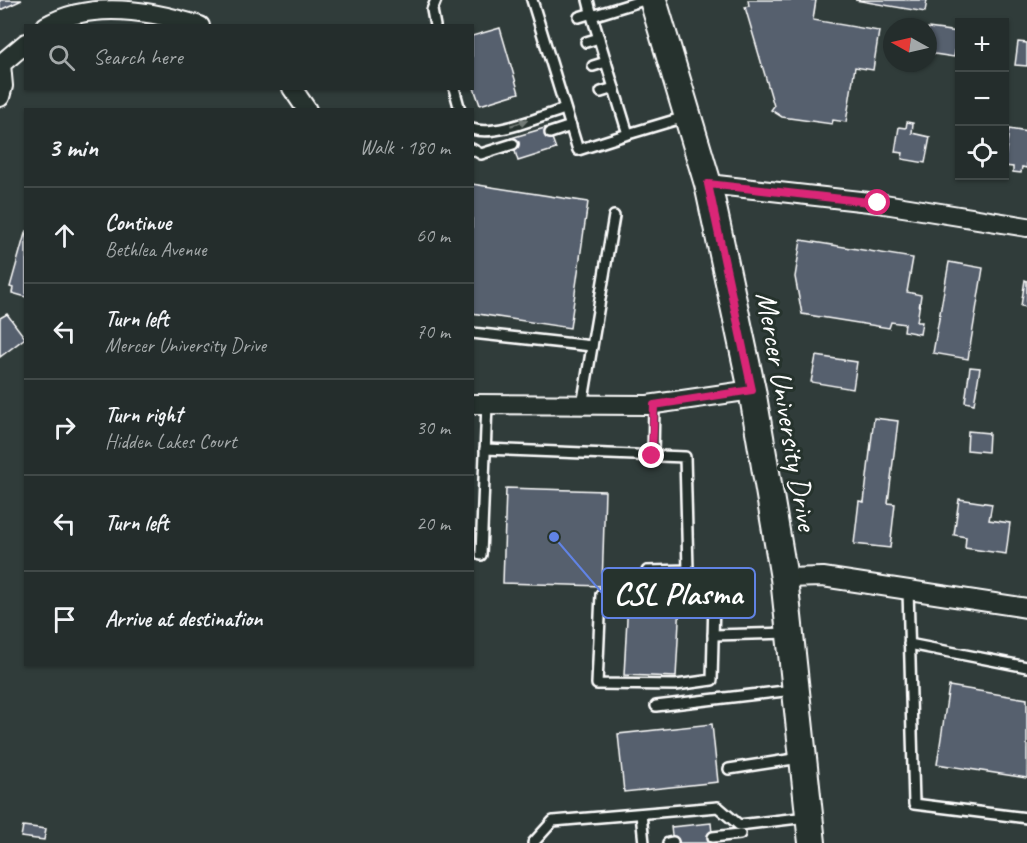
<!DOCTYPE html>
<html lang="en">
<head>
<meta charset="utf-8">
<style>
  body { margin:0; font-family:Caveat,sans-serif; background:#303938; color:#f1f3f6 }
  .controls { position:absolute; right:18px; top:18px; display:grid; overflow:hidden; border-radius:0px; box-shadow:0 2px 4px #0004 }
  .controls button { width:54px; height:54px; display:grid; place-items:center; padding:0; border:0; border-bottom:2px solid #414948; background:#242d2c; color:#f1f3f6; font:30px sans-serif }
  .compass { position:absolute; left:883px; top:18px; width:54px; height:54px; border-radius:50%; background:#242d2c; box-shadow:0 2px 4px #0004; rotate:278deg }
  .stop { position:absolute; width:18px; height:18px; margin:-14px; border:4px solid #db2777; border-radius:50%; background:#fff }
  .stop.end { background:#db2777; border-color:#fff; box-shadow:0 2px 6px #0008 }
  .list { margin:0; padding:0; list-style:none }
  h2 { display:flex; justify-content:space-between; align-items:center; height:78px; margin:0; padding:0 24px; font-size:26px }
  h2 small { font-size:20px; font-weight:400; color:#a3a8a9 }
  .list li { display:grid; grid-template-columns:39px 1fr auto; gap:18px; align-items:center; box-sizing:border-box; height:96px; padding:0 24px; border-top:2px solid #414948 }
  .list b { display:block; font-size:22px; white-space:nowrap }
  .list p { margin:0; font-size:20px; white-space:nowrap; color:#a3a8a9 }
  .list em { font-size:20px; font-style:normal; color:#a3a8a9 }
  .icon { flex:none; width:33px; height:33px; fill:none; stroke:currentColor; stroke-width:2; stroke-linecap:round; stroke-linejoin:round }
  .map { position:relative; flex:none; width:1027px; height:843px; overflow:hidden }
  .search { position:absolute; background:#242d2c; box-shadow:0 2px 4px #0004; left:24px; top:24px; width:450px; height:66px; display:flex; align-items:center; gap:15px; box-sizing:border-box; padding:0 21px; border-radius:0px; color:#a3a8a9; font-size:22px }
  .panel { position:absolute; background:#242d2c; box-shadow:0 2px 4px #0004; left:24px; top:108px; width:450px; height:558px; border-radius:0px }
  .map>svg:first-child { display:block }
  .building { fill:#57606e; stroke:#fff; stroke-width:1.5 }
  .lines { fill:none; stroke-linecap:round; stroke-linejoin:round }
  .service-casing { stroke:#fff; stroke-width:14 }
  .minor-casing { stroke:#fff; stroke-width:22 }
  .secondary-casing { stroke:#fff; stroke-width:30 }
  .service { stroke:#26332d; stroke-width:9 }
  .minor { stroke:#26332d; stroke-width:18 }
  .secondary { stroke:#26332d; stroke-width:26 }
  .oneway { fill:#727a76 }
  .route { stroke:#db2777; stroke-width:8 }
  .labels { text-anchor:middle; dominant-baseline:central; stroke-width:6; stroke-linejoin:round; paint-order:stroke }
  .street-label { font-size:30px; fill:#fff; stroke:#26332d }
  .leader { fill:none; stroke:#6183e4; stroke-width:2 }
  .callout-dot { fill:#6183e4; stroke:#26332d; stroke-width:2 }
  .callout { fill:#26332d; stroke:#6183e4; stroke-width:2 }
  .callout-label { font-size:32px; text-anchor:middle; font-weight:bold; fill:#fff }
</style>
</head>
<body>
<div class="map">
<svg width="1027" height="843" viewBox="0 0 1027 843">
  <rect width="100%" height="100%" fill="#303c3a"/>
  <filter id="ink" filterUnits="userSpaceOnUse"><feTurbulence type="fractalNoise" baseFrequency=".0167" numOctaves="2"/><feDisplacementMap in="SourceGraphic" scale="12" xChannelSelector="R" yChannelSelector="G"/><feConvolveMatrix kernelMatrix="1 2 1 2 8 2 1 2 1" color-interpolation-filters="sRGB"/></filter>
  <g filter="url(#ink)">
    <g class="building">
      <polygon points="0,0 22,0 0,10"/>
      <polygon points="748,0 816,0 813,20 879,31 873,70 855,67 846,122 833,120 832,124 782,117 771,110 774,106 745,7 749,6"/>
      <polygon points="855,0 927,0 925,12"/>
      <polygon points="500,28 519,93 480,105 472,82 472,36"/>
      <polygon points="928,28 958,32 954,57 928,53"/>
      <polygon points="1018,42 1027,43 1027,66 1015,65"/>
      <polygon points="907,122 913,123 912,133 930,137 925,163 902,159 903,153 895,152 899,127 906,128"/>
      <polygon points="548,127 556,149 518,161 511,138"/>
      <polygon points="1009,129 1027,132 1027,168 1022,167 1021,173 1013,172 1013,167 1004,166"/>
      <polygon points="472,184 588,202 570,328 472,313"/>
      <polygon points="26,230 26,297 12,293 13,288 10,287"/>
      <polygon points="801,240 913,258 907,292 921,295 917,322 922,322 920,334 904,331 905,324 891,322 889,328 802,314 795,277"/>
      <polygon points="949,262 983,268 968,359 933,353"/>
      <polygon points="1025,280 1027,281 1027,307 1021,306"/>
      <polygon points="7,314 25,338 0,357 0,318"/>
      <polygon points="816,356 857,362 853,389 811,382"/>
      <polygon points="970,367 980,368 974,404 965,402"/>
      <polygon points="874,418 898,421 888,503 895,504 890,548 854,544 859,501 864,502"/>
      <polygon points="968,431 989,433 988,452 967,450"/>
      <polygon points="506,488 605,491 602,586 503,583"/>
      <polygon points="959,499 992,504 989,520 1010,523 1006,554 965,548 966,537 954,535"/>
      <polygon points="628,600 680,603 676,677 624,675"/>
      <polygon points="949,686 1027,699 1027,778 937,764"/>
      <polygon points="712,724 718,782 624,792 618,734"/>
      <polygon points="711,823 713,843 673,843 671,827"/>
      <polygon points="23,826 46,829 44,840 21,837"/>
    </g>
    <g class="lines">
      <g class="service-casing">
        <g id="service">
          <polyline points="532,0 578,150 628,134"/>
          <polyline points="588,0 592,16"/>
          <polyline points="644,0 592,16 628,134 685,117"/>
          <polyline points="579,17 592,13"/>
          <polyline points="435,26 432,10 436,0"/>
          <polyline points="586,42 599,38"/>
          <polyline points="593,66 606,62"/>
          <polyline points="454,88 460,110"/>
          <polyline points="601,92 614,88"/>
          <path d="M472 129C496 137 541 116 565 109"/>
          <polyline points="550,133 571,126"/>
          <polyline points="472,149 481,154 513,144"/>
          <polyline points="472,333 592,346"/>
          <polyline points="582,406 614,216"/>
          <polyline points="485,449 685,457 688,570 647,571"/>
          <polyline points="653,456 654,405"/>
          <polyline points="481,555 487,404"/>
          <polyline points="908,590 914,804 1027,818"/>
          <polygon points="601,594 714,600 712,680 676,685 597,684"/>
          <polyline points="713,635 788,633"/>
          <polyline points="909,644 1027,667"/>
          <polyline points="656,706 793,690"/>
          <polyline points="729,769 800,758"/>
          <polyline points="641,814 644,843"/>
          <polyline points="713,837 740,834"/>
          <polyline points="533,843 553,821 718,807 739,825 807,817"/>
          <polyline points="668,843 673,842"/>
        </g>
      </g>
      <g class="minor-casing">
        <g id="minor">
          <path d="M46 26C91 0 150 10 200 26"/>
          <polyline points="292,88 307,110"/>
          <polyline points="0,97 3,86 1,64 26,43"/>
          <polyline points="708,184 878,203 1027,227"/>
          <polyline points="472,404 648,405 752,390"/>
          <polyline points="784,578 823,577 1027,608"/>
        </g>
      </g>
      <g class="secondary-casing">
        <polyline id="secondary" points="653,0 708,184 752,390 784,578 812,843"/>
      </g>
      <use href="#service" class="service"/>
      <use href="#minor" class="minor"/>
      <use href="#secondary" class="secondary"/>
    </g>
    <defs><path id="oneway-solid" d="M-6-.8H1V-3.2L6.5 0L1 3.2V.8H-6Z" transform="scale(1.5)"/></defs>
    <use class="oneway" href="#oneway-solid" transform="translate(519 123) rotate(-17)"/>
  </g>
  <g class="lines" filter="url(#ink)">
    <polyline class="route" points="652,456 654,405 752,390 708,184 878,203"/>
  </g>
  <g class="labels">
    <g class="street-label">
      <text transform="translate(787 411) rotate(80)">Mercer University Drive</text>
    </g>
  </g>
  <path class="leader" d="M554 537L602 593"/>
  <circle class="callout-dot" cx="554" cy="537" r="6"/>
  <rect class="callout" x="602" y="568" width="153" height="50" rx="6"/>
  <g class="callout-label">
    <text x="678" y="604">CSL Plasma</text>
  </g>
</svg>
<div class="controls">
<button>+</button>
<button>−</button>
<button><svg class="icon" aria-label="locate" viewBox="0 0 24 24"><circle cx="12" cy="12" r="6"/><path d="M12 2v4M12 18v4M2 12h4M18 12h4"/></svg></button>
</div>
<svg class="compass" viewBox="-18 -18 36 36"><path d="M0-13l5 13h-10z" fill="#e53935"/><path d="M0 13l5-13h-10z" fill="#a3a8a9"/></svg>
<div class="stop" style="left:878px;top:203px"></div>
<div class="stop end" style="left:652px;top:456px"></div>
<div class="search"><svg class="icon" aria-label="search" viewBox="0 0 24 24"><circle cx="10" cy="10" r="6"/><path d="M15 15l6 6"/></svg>Search here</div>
<section class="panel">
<h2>3 min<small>Walk · 180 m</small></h2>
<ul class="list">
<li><svg class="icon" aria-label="ahead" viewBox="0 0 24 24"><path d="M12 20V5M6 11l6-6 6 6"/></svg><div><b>Continue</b><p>Bethlea Avenue</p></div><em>60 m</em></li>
<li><svg class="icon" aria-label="left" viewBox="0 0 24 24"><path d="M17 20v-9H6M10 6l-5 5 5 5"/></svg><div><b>Turn left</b><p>Mercer University Drive</p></div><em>70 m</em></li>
<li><svg class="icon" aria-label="right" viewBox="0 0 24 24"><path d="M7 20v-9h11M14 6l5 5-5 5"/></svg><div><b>Turn right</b><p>Hidden Lakes Court</p></div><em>30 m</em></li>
<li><svg class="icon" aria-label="left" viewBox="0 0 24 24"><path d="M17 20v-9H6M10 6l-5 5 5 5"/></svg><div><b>Turn left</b></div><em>20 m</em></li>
<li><svg class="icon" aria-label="arrive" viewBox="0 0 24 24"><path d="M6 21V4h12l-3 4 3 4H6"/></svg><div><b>Arrive at destination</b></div></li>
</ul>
</section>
</div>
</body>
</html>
